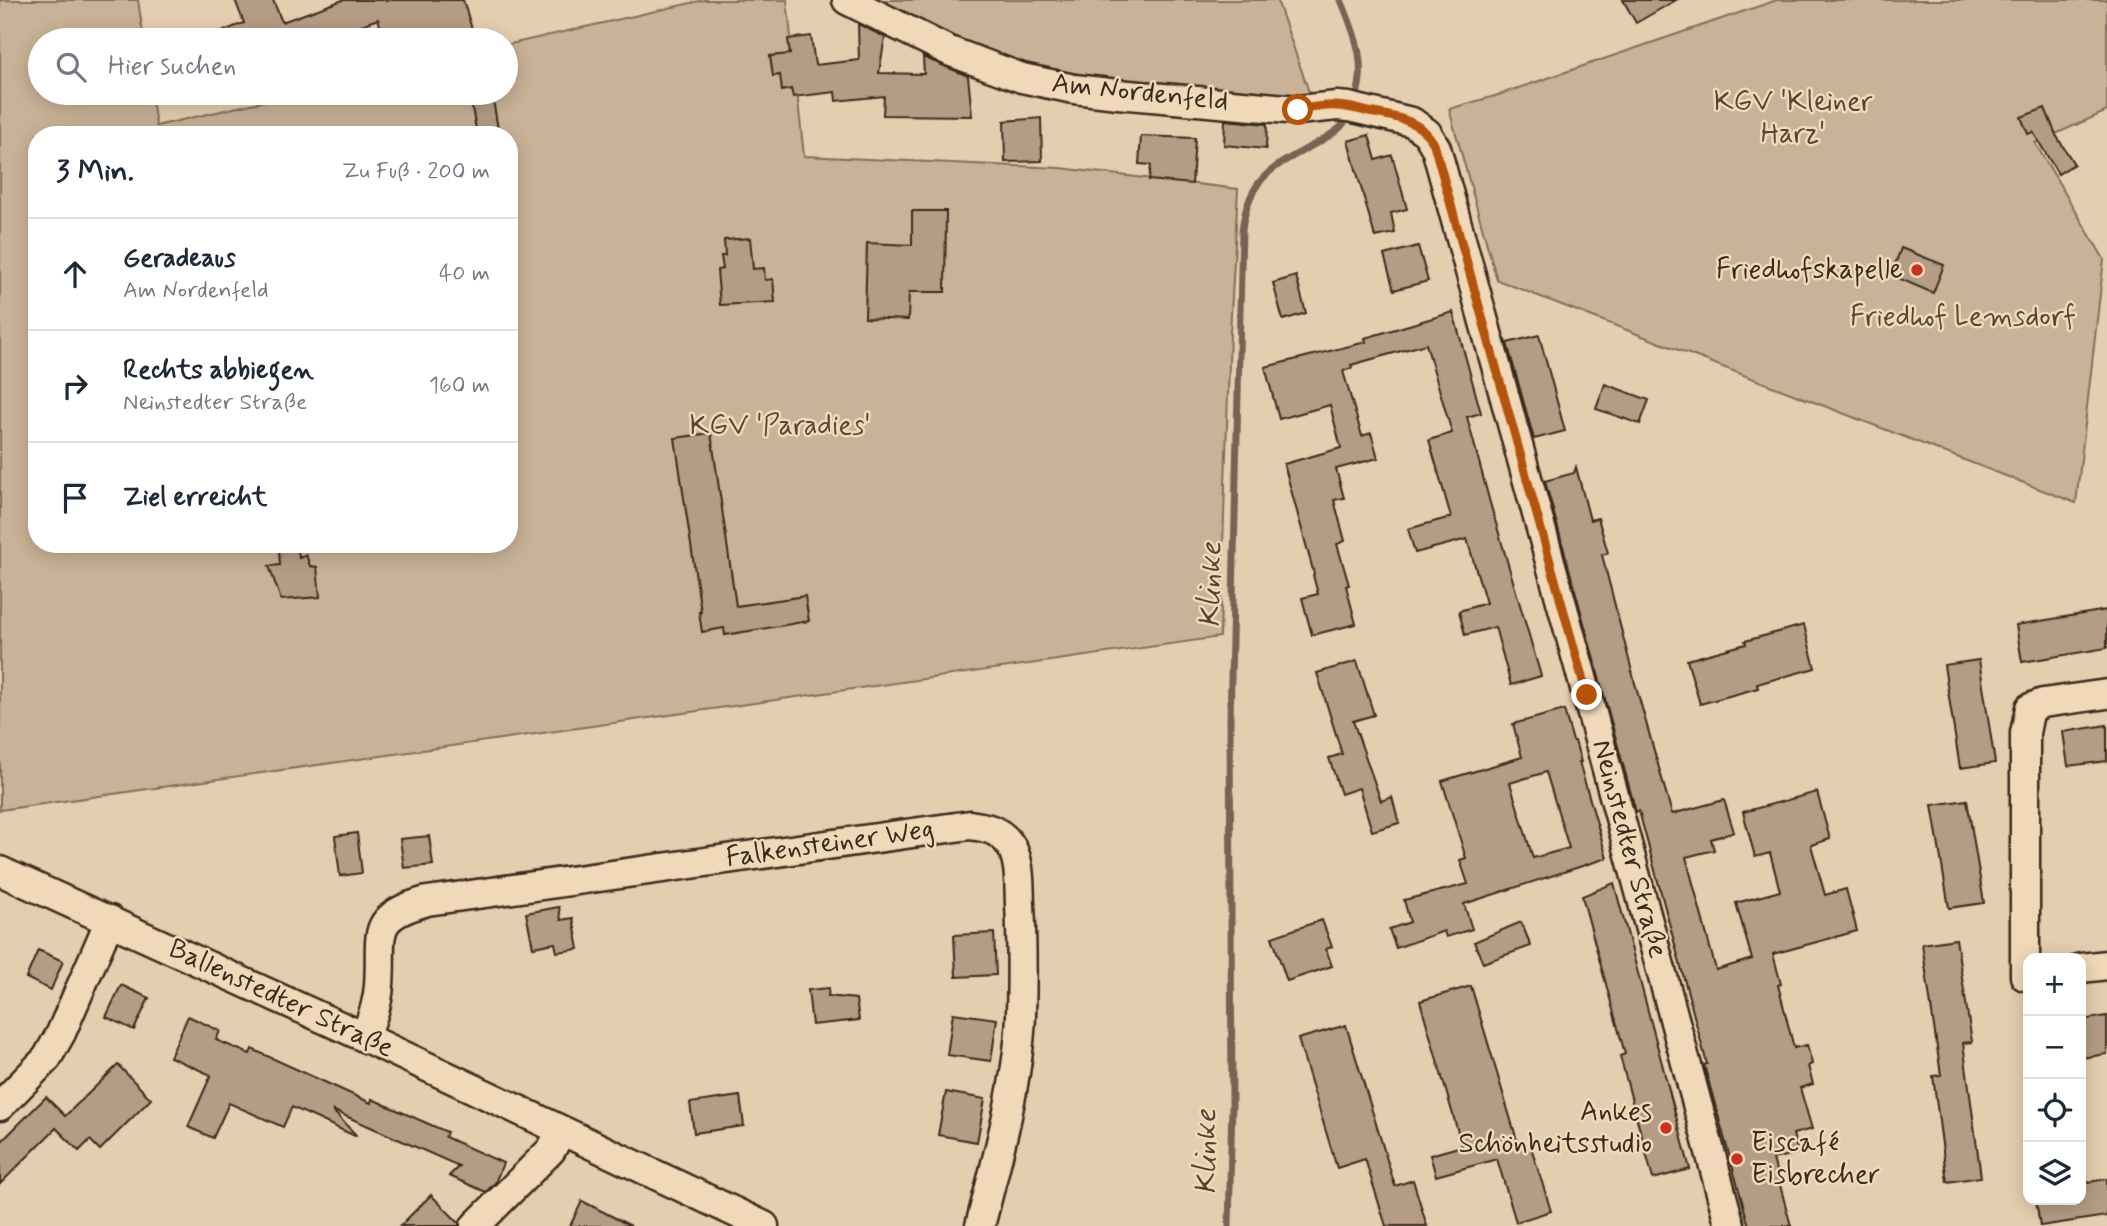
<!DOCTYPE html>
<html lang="de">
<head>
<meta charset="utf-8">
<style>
  body { margin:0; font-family:Mynerve,sans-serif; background:#f6f6f7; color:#1f2937 }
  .controls { position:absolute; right:21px; bottom:21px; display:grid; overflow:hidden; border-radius:14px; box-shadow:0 4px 18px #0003 }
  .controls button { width:63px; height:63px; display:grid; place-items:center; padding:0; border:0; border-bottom:2px solid #e0e1e3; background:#fff; color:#1f2937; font:35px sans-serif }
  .stop { position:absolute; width:21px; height:21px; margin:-16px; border:5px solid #b45309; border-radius:50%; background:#fff }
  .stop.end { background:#b45309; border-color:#fff; box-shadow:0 2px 7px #0008 }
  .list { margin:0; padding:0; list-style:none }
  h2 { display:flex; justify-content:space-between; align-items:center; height:91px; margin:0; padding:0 28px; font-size:30px }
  h2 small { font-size:23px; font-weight:400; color:#747a83 }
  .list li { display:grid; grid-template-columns:46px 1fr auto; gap:21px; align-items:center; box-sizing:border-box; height:112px; padding:0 28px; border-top:2px solid #e0e1e3 }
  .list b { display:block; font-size:26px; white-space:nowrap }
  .list p { margin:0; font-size:23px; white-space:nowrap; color:#747a83 }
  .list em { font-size:23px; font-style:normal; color:#747a83 }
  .icon { flex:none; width:38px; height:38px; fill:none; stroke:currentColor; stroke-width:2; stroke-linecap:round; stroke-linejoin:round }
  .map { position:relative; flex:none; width:2107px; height:1226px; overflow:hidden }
  .search { position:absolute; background:#fff; box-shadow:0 4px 18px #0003; left:28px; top:28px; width:490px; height:77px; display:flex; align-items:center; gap:18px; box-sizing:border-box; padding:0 24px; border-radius:38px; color:#747a83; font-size:26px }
  .panel { position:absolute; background:#fff; box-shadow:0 4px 18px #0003; left:28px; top:126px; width:490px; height:427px; border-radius:28px }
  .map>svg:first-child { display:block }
  .green { fill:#c9b297; stroke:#826e5a; stroke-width:2; fill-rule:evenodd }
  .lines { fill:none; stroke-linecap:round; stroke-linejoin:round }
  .stream { stroke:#776452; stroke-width:7 }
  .building { fill:#b49d84; stroke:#3b2a1e; stroke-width:2; fill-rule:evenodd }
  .minor-casing { stroke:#3b2a1e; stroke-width:33 }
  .minor { stroke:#f0d8b8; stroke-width:28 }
  .route { stroke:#b45309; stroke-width:9 }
  .poi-dot { fill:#c8321e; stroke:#f0d8b8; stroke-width:2.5 }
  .labels { text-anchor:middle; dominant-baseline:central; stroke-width:5; stroke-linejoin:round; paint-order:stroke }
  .street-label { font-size:28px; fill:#3b2a1e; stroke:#f0d8b8 }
  .park-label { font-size:28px; fill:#574536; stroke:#f0d8b8 }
  .poi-label { font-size:28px; fill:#3b2a1e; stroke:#f0d8b8; text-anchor:end }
  .water-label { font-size:30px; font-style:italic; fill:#544234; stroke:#f0d8b8 }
</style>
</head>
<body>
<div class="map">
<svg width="2107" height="1226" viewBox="0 0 2107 1226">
  <rect width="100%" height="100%" fill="#e5ceaf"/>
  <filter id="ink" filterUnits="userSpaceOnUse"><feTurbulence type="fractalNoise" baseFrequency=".0143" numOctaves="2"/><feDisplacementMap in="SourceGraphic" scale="14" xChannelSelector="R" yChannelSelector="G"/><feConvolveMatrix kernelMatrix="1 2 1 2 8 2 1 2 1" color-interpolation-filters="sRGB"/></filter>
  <g filter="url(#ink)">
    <g class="green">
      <path d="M0 0H138L144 40H40V93H151L156 126 299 93H506V45L704 0H787L804 156 1060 168 1238 189 1230 333 1220 637 0 810ZM37 135H509V544H37Z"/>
      <polygon points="873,0 1277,0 1310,95 1112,82 1032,69 943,34"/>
      <polygon points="1777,0 2107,0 2107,111 2035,143 2104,259 2076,503 1497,280 1449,109 1495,96"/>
    </g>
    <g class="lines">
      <g class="stream">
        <path d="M1341 0C1355 34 1369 66 1354 103"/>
        <path d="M1229 1226 1232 1104 1230 721 1242 230C1249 173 1277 166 1322 140 1334 133 1344 127 1349 114"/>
      </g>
    </g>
    <g class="building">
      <polygon points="235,0 273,0 282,22 343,0 463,0 472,29 435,40 385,40 378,19 320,40 203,40 203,39 244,23"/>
      <polygon points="1623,0 1676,0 1636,23"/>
      <polygon points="858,24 885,37 879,73 924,74 923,57 968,76 972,116 883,115 884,96 836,101 835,92 793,97 791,89 782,91 780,75 773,76 770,56 790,54 788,39 811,36 815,65 859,60"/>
      <polygon points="492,94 499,135 477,135 470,97"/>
      <polygon points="2045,108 2056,135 2074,164 2058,174 2033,132 2028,134 2021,117"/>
      <polygon points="1041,118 1042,161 1005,162 1004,121"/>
      <polygon points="1225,120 1267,124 1266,149 1224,145"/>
      <polygon points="1369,135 1376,160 1392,155 1407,209 1391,213 1395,233 1375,237 1348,141"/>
      <polygon points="1141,136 1195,138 1192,184 1149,180 1151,165 1139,164"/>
      <polygon points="912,211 946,211 945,292 909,292 908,320 865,318 867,243 912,245"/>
      <polygon points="750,238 753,269 764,268 765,280 773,279 775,302 720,305 717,270 723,269 721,256 725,256 724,240"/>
      <polygon points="1418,246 1428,281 1394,290 1384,255"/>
      <polygon points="1901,248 1944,265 1933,293 1891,275"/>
      <polygon points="1296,276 1306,313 1283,320 1273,283"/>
      <polygon points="1453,312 1481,413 1467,417 1490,503 1541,676 1511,685 1495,627 1465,635 1459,611 1486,603 1467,539 1415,553 1408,529 1451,517 1429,440 1452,433 1426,344 1351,365 1352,368 1343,371 1362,436 1371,433 1378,458 1336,469 1344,498 1334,500 1345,541 1337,544 1349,585 1346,586 1356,624 1312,635 1302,598 1318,594 1313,575 1314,574 1284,464 1341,448 1330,405 1279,419 1265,367 1366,342 1365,338"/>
      <polygon points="1539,335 1565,431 1534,439 1507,343"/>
      <polygon points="1605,384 1649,400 1640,424 1596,409"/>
      <polygon points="711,433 736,606 805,596 809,621 725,635 724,628 702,632 699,612 701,612 675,438"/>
      <polygon points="1576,467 1590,520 1598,518 1608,553 1602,555 1636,687 1672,814 1724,800 1734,832 1711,839 1714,850 1686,857 1716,970 1752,959 1736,903 1780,891 1770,853 1755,857 1743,812 1817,792 1830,839 1811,845 1825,895 1846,889 1857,931 1773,954 1781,984 1778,985 1794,1048 1807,1045 1812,1064 1808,1066 1813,1084 1800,1088 1812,1129 1793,1134 1798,1153 1773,1159 1791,1226 1749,1226 1704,1065 1707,1064 1639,811 1636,812 1545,481 1574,473"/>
      <polygon points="298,549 299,558 306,555 310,566 317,567 320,597 281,600 269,566 280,565 279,550"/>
      <polygon points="2107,610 2107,648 2022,662 2016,625"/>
      <polygon points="1804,625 1815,668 1757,684 1758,688 1700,704 1687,660 1746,644 1745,641"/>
      <polygon points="1979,660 1995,763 1960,768 1944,665"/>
      <polygon points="1357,661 1374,715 1353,721 1381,801 1392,797 1399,823 1372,831 1359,788 1341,794 1329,758 1342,754 1317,673"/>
      <path d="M1564 710 1573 741H1575L1581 762H1579L1607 858 1464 904 1472 929 1446 937 1444 931 1396 948 1389 929 1410 922 1404 900 1468 884 1460 860 1466 858 1442 781 1522 757 1513 724ZM1546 772 1569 848 1533 858 1510 783Z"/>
      <polygon points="2107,725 2107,761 2068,766 2063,732"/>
      <polygon points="1967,800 1984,903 1949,908 1932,805"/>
      <polygon points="357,833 362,873 340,876 335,836"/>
      <polygon points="429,836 433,865 404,868 400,839"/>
      <polygon points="1614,883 1690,1169 1653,1179 1620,1056 1625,1054 1582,896"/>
      <polygon points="559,907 561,920 573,918 579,949 557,952 555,943 533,947 526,913"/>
      <polygon points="1322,920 1332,947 1326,949 1332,966 1287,981 1272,937"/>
      <polygon points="1521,922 1531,946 1483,963 1474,942"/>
      <polygon points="994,933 996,975 956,977 954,935"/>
      <polygon points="1956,939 1972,1042 1963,1043 1981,1177 1947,1182 1933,1076 1941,1075 1922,944"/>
      <polygon points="38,950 63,961 51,990 26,978"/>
      <polygon points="121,985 149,998 134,1030 106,1017"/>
      <polygon points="1471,986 1519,1147 1530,1144 1551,1211 1516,1222 1497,1159 1436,1176 1430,1155 1462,1146 1420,1001"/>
      <polygon points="829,988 828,996 856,999 859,1020 812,1025 808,990"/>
      <polygon points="953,1013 997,1019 991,1061 947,1055"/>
      <polygon points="188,1016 220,1031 216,1040 250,1054 252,1049 371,1103 372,1099 447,1132 445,1137 503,1163 495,1183 486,1192 449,1176 459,1166 332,1110 356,1135 355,1136 292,1107 283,1127 229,1103 213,1138 188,1127 211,1075 170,1057"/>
      <polygon points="2107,1016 2107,1054 2081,1058 2081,1020"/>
      <polygon points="1346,1025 1395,1186 1413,1180 1427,1226 1386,1226 1365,1159 1337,1168 1298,1039"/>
      <polygon points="118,1065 151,1099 100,1150 90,1140 79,1151 56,1128 0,1184 0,1143 46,1097 65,1116"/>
      <polygon points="946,1092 985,1099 977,1142 938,1135"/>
      <polygon points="740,1096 744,1126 694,1133 690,1103"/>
      <polygon points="2107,1179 2107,1216 2040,1226 2036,1200 2081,1200 2081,1183"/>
      <polygon points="431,1195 459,1223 459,1226 400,1226"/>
      <polygon points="582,1201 631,1226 570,1226"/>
    </g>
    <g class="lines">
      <g class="minor-casing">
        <g id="minor">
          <polyline points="847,0 949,51 1022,78 1074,89 1118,94 1298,110 1337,106 1349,107 1412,122 1427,133 1436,148 1591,710 1730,1226"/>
          <polyline points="0,871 364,1037 764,1226"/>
          <polyline points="2081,968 2107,965"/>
          <polyline points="2028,976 2025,976 2025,733 2030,708 2043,703 2107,694"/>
          <path d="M364 1037C372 1020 378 1004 379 985 383 934 367 918 427 901L970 825C984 827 998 829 1008 842 1021 858 1019 884 1020 904 1022 941 1022 979 1021 1016 1018 1084 997 1160 980 1226"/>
          <polyline points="0,1106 47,1058 61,1033 110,920"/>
          <polyline points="475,1226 551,1150 561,1131"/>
        </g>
      </g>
      <use href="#minor" class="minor"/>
    </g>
  </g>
  <g class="lines" filter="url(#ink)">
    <path class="route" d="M1298 110C1311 108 1324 105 1336 106 1347 106 1358 109 1369 112 1394 117 1421 119 1434 144L1587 695"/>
  </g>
  <g class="poi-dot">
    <circle cx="1917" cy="270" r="7"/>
    <circle cx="1666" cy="1128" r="7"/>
    <circle cx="1737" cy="1159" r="7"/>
  </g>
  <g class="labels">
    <g class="street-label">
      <text transform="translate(1140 93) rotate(6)">Am Nordenfeld</text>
      <text transform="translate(830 844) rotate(-8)">Falkensteiner Weg</text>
      <text transform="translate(1629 849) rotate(75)">Neinstedter Straße</text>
      <text transform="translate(281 999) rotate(25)">Ballenstedter Straße</text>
    </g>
    <g class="park-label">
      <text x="1793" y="102">KGV 'Kleiner<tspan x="1793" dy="32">Harz'</tspan></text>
      <text x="1963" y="317">Friedhof Lemsdorf</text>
      <text x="780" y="426">KGV 'Paradies'</text>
    </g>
    <g class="poi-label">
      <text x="1903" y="270">Friedhofskapelle</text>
      <text x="1652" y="1112">Ankes<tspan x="1652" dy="32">Schönheitsstudio</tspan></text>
      <text x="1751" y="1143" text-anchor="start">Eiscafé<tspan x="1751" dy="32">Eisbrecher</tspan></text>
    </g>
    <g class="water-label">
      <text transform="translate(1211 585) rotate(-89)">Klinke</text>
      <text transform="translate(1206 1152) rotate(-90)">Klinke</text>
    </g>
  </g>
</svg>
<div class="controls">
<button>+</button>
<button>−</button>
<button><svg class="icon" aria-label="locate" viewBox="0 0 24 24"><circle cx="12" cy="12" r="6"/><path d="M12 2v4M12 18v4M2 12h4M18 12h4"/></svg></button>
<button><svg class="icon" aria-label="layers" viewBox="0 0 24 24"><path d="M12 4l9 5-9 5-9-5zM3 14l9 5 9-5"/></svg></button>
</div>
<div class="stop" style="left:1298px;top:110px"></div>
<div class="stop end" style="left:1587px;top:695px"></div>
<div class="search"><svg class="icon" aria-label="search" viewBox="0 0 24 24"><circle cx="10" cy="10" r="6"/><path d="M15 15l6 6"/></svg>Hier suchen</div>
<section class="panel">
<h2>3 Min.<small>Zu Fuß · 200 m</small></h2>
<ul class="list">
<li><svg class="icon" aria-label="ahead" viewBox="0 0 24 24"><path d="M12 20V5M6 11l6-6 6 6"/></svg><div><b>Geradeaus</b><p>Am Nordenfeld</p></div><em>40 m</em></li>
<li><svg class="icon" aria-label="right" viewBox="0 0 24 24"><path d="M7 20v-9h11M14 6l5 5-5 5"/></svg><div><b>Rechts abbiegen</b><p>Neinstedter Straße</p></div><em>160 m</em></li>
<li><svg class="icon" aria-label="arrive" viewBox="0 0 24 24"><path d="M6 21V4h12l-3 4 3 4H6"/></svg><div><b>Ziel erreicht</b></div></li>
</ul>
</section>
</div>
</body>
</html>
